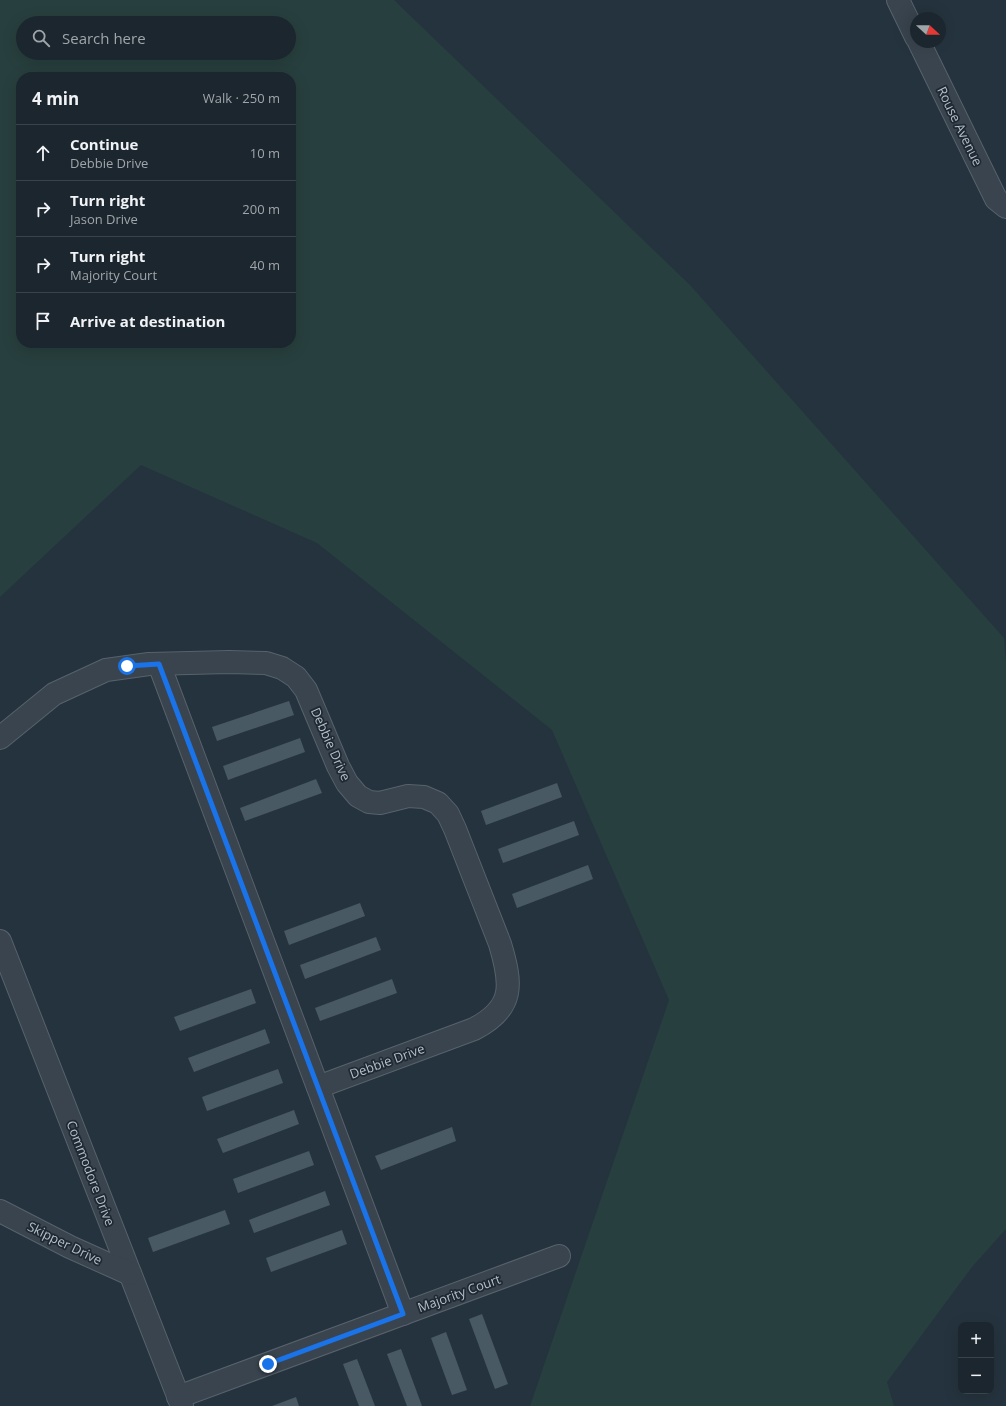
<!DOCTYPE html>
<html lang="en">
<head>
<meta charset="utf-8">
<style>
  body { margin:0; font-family:"Open Sans",sans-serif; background:#29323a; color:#f1f3f6 }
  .controls { position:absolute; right:12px; bottom:12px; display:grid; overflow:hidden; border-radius:8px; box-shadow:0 4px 16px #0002 }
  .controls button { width:36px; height:36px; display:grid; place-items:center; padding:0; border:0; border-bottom:1px solid #3a434a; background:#1c262e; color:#f1f3f6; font:20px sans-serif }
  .compass { position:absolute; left:910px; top:12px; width:36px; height:36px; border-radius:50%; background:#1c262e; box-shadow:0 4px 16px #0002; rotate:111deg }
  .stop { position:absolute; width:12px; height:12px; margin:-9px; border:3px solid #1a73e8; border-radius:50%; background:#fff }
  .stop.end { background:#1a73e8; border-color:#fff; box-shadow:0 1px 4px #0008 }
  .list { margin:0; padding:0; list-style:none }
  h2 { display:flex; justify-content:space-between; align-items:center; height:52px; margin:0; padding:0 16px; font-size:17px }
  h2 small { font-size:13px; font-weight:400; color:#a0a5aa }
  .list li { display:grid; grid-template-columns:26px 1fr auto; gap:12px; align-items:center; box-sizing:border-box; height:56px; padding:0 16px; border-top:1px solid #3a434a }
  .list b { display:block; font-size:15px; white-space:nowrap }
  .list p { margin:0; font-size:13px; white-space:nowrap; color:#a0a5aa }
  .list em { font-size:13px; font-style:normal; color:#a0a5aa }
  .icon { flex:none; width:22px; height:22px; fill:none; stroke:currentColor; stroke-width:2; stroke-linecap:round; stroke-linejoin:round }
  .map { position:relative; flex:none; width:1006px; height:1406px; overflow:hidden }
  .search { position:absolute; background:#1c262e; box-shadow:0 4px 16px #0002; left:16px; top:16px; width:280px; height:44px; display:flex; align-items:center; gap:10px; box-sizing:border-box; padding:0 14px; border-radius:22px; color:#a0a5aa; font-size:15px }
  .panel { position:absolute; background:#1c262e; box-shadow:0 4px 16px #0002; left:16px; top:72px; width:280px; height:276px; border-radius:16px }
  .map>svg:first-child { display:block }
  .green { fill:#273f3e; fill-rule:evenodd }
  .building { fill:#495964 }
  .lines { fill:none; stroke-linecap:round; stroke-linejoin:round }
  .minor-casing { stroke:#57626c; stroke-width:24 }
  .minor { stroke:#39444e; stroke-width:22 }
  .route { stroke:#1a73e8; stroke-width:5 }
  .labels { text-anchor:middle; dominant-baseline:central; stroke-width:3.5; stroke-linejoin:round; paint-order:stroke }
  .street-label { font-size:13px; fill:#b5bfc9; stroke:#1e2933 }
</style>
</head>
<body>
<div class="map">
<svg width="1006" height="1406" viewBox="0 0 1006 1406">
  <rect width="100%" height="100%" fill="#25333e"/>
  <path class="green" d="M0 0H394L690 285 1004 638 1006 662V1229L972 1267 887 1382 894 1406H530L669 1000 552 730 317 543 141 465 0 597ZM23 23H289V53H23ZM21 77H291V343H21Z"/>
  <g class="building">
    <polygon points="289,701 294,715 217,741 212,727"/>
    <polygon points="300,738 305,752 228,780 223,766"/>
    <polygon points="316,779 322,793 245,821 240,808"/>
    <polygon points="557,783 562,797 486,825 481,811"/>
    <polygon points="574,821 579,835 503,863 498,849"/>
    <polygon points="588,865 593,879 517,908 512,894"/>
    <polygon points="360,903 365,916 289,945 284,931"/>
    <polygon points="376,937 381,950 305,979 300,965"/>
    <polygon points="392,979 397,993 320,1021 315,1008"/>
    <polygon points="251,989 256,1003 180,1031 174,1017"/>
    <polygon points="265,1029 270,1043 194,1072 188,1058"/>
    <polygon points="278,1069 283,1083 207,1111 202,1097"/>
    <polygon points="294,1110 299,1124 223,1153 217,1139"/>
    <polygon points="452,1127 456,1141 381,1170 375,1156"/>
    <polygon points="309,1151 314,1165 238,1193 233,1179"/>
    <polygon points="325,1191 330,1205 254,1233 249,1220"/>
    <polygon points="225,1210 230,1224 153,1252 148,1238"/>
    <polygon points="342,1230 347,1244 271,1272 266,1258"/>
    <polygon points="482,1314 508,1384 495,1389 469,1319"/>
    <polygon points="446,1332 467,1390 452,1395 431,1338"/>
    <polygon points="401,1349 422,1406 407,1406 387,1354"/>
    <polygon points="357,1359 375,1406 359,1406 343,1364"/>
    <polygon points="296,1397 299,1406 272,1406"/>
  </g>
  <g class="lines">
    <g class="minor-casing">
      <g id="minor">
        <polyline points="898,0 916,37"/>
        <polyline points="919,42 996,199 1006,207"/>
        <polyline points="159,664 403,1314"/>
        <path d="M0 738 54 694 106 670 149 664 229 662 266 663 282 668 296 677 306 690 338 766 347 783 358 796 369 802 380 803 408 796 424 797 438 803 448 814 455 829 500 944C512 984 515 1008 474 1029L318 1087"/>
        <polyline points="0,941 182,1406"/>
        <polyline points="0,1211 70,1247 130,1274"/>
        <polyline points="178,1397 559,1256"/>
      </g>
    </g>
    <use href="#minor" class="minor"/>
  </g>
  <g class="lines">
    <polyline class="route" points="127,666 159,664 403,1314 268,1364"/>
  </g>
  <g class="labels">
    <g class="street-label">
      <text transform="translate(960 126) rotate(64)">Rouse Avenue</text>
      <text transform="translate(331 744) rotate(66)">Debbie Drive</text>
      <text transform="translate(387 1061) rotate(-20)">Debbie Drive</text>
      <text transform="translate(91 1173) rotate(69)">Commodore Drive</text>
      <text transform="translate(65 1243) rotate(26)">Skipper Drive</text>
      <text transform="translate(459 1293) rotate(-20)">Majority Court</text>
    </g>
  </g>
</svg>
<div class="controls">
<button>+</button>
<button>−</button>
</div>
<svg class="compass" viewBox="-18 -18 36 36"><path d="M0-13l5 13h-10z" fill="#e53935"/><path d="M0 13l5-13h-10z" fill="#a0a5aa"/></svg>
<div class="stop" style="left:127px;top:666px"></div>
<div class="stop end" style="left:268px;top:1364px"></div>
<div class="search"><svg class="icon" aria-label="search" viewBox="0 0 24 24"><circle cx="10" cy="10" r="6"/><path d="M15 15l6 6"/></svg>Search here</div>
<section class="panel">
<h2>4 min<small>Walk · 250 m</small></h2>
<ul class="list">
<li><svg class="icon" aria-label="ahead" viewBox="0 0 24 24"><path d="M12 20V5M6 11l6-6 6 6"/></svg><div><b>Continue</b><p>Debbie Drive</p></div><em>10 m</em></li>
<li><svg class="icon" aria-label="right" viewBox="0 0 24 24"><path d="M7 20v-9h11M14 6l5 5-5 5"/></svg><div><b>Turn right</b><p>Jason Drive</p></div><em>200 m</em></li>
<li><svg class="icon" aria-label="right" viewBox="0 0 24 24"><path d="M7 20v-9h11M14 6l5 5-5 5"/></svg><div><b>Turn right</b><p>Majority Court</p></div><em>40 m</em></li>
<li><svg class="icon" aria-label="arrive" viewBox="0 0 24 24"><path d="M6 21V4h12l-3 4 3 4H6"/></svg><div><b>Arrive at destination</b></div></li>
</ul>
</section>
</div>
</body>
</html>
